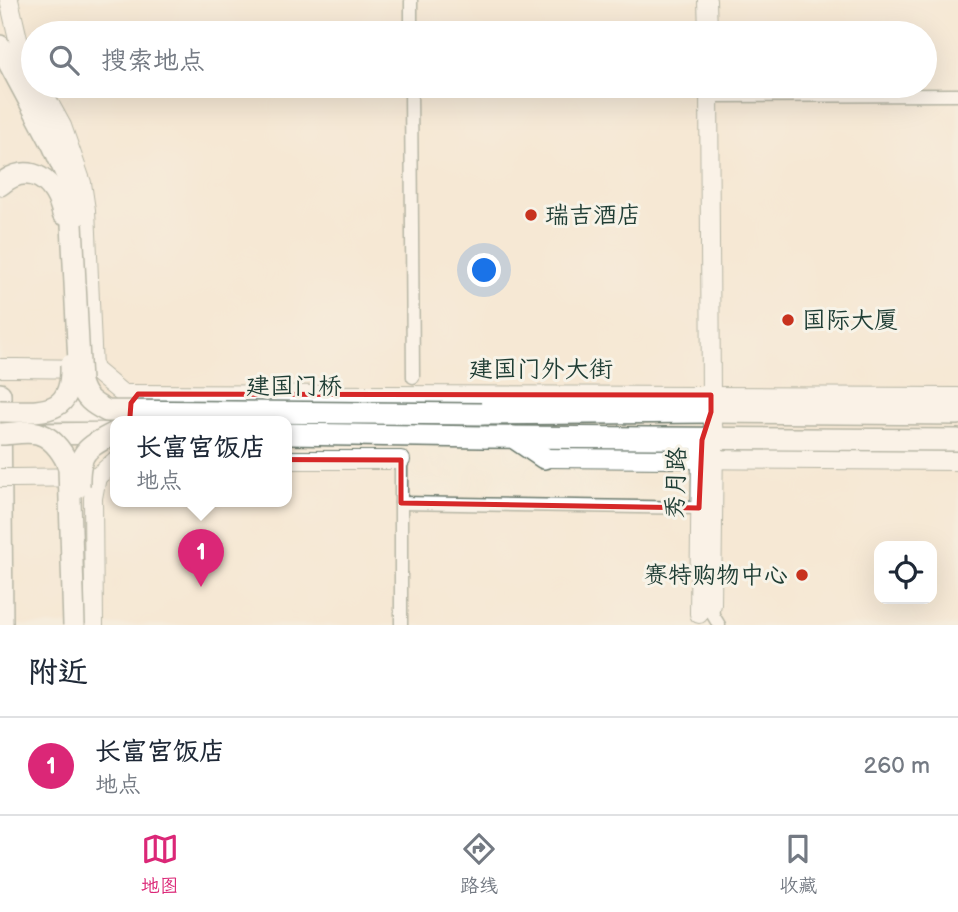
<!DOCTYPE html>
<html lang="zh">
<head>
<meta charset="utf-8">
<style>
  body { margin:0; font-family:"Balsamiq Sans","LXGW WenKai TC",sans-serif; background:#f2f2f3; color:#1f2937 }
  .controls { position:absolute; right:21px; bottom:21px; display:grid; overflow:hidden; border-radius:14px; box-shadow:0 7px 28px #0002 }
  .controls button { width:63px; height:63px; display:grid; place-items:center; padding:0; border:0; border-bottom:2px solid #e0e1e3; background:#fff; color:#1f2937; font:35px sans-serif }
  .you { position:absolute; left:485px; top:271px; width:24px; height:24px; margin:-18px; border:5px solid #fff; border-radius:50%; background:#1a73e8; box-shadow:0 0 0 10px #1a73e833 }
  .badge { display:grid; place-items:center; width:46px; height:46px; border-radius:50%; background:#db2777; color:#fff; font-size:23px; font-weight:700 }
  .pin { position:absolute; translate:-50% -58px; filter:drop-shadow(0 2px 4px #0008) }
  .pin::after { content:''; position:absolute; top:37px; width:24px; height:21px; background:inherit; clip-path:polygon(0 0,100% 0,50% 100%) }
  .popup { position:absolute; left:110px; top:416px; width:182px; height:91px; box-sizing:border-box; display:grid; place-content:center; border-radius:14px; background:#fff; filter:drop-shadow(0 2px 5px #0005); font-size:23px; white-space:nowrap; color:#747a83 }
  .popup b { font-size:26px; color:#1f2937 }
  .popup::after { content:''; position:absolute; left:50%; top:100%; margin-left:-14px; border:14px solid transparent; border-top-color:#fff }
  .list { margin:0; padding:0; list-style:none }
  h2 { display:flex; justify-content:space-between; align-items:center; height:91px; margin:0; padding:0 28px; font-size:30px }
  h2 small { font-size:23px; font-weight:400; color:#747a83 }
  .list li { display:grid; grid-template-columns:46px 1fr auto; gap:21px; align-items:center; box-sizing:border-box; height:98px; padding:0 28px; border-top:2px solid #e0e1e3 }
  .list b { display:block; font-size:26px; white-space:nowrap }
  .list p { margin:0; font-size:23px; white-space:nowrap; color:#747a83 }
  .list em { font-size:23px; font-style:normal; color:#747a83 }
  .icon { flex:none; width:38px; height:38px; fill:none; stroke:currentColor; stroke-width:2; stroke-linecap:round; stroke-linejoin:round }
  .map { position:relative; flex:none; width:958px; height:625px; overflow:hidden }
  .search { position:absolute; background:#fff; box-shadow:0 7px 28px #0002; left:21px; right:21px; top:21px; height:77px; display:flex; align-items:center; gap:18px; box-sizing:border-box; padding:0 24px; border-radius:38px; color:#747a83; font-size:26px }
  .sheet { height:189px; background:#fff }
  nav { display:flex; justify-content:space-around; align-items:center; box-sizing:border-box; height:98px; border-top:2px solid #e0e1e3; background:#fff; font-size:19px; color:#747a83 }
  nav a { display:grid; justify-items:center; gap:4px }
  nav .on { color:#db2777 }
  .map>svg:first-child { display:block }
  .lines { fill:none; stroke-linecap:round; stroke-linejoin:round }
  .street-casing { stroke:#6a796c; stroke-width:15 }
  .secondary-casing { stroke:#6a796c; stroke-width:20 }
  .highway-casing { stroke:#6a796c; stroke-width:24 }
  .street { stroke:#fff; stroke-width:12 }
  .secondary { stroke:#fff; stroke-width:18 }
  .highway { stroke:#fff; stroke-width:21 }
  .secondary-bridge-casing { stroke:#6a796c; stroke-width:20; stroke-linecap:butt }
  .highway-bridge-casing { stroke:#6a796c; stroke-width:24; stroke-linecap:butt }
  .secondary-bridge { stroke:#fff; stroke-width:18 }
  .highway-bridge { stroke:#fff; stroke-width:21 }
  .marked { fill:none; stroke:#d62828; stroke-width:5; stroke-linejoin:round }
  .poi-dot { fill:#c8321e; stroke:#f7f3e8; stroke-width:2.5 }
  .labels { text-anchor:middle; dominant-baseline:central; stroke-width:6; stroke-linejoin:round; paint-order:stroke }
  .poi-label { font-size:24px; fill:#1f3d34; stroke:#f7f3e8; text-anchor:start }
  .street-label { font-size:24px; fill:#1f3d34; stroke:#f7f3e8 }
</style>
</head>
<body>
<div class="map">
<svg width="958" height="625" viewBox="0 0 958 625">
  <rect width="100%" height="100%" fill="#f7f3e8"/>
  <filter id="ink" filterUnits="userSpaceOnUse"><feTurbulence type="fractalNoise" baseFrequency=".0143" numOctaves="2"/><feDisplacementMap in="SourceGraphic" scale="14" xChannelSelector="R" yChannelSelector="G"/><feConvolveMatrix kernelMatrix="1 2 1 2 8 2 1 2 1" color-interpolation-filters="sRGB"/></filter>
  <filter id="wash" filterUnits="userSpaceOnUse"><feTurbulence type="fractalNoise" baseFrequency=".00686" numOctaves="4" result="noise"/><feDisplacementMap in="SourceGraphic" scale="28" xChannelSelector="R" yChannelSelector="G"/><feGaussianBlur stdDeviation="1.57" result="paint"/><feColorMatrix in="noise" values="0 0 0 0 0 0 0 0 0 0 0 0 0 0 0 0 0 1.4 0 .05"/><feComposite in="paint" operator="in"/></filter>
  <g filter="url(#wash)">
    <rect width="100%" height="100%" fill="#f5e8d4"/>
  </g>
  <g filter="url(#ink)">
    <g class="lines">
      <g class="street-casing">
        <g id="street">
          <polyline points="411,0 411,33"/>
          <polyline points="411,86 413,377"/>
          <polyline points="709,96 958,95"/>
          <polyline points="401,460 401,625"/>
          <polyline points="401,503 699,508"/>
          <polyline points="712,605 713,615 719,625"/>
        </g>
      </g>
      <g class="secondary-casing">
        <g id="secondary">
          <polyline points="9,0 19,43 33,73"/>
          <polyline points="707,0 708,33"/>
          <polyline points="40,86 62,126 82,183 86,210 93,369"/>
          <polyline points="709,86 711,395 714,439 712,605"/>
          <polyline points="15,368 93,369 123,394"/>
          <polyline points="123,394 958,397"/>
          <polyline points="544,458 958,461"/>
          <polyline points="287,460 401,460"/>
          <polyline points="14,478 97,477 115,461"/>
          <polyline points="699,614 701,449"/>
          <polyline points="94,625 93,498 97,477"/>
        </g>
      </g>
      <g class="highway-casing">
        <g id="highway">
          <polyline points="0,46 53,145 67,176 72,224"/>
          <path d="M0 185C30 159 56 182 63 214"/>
          <polyline points="0,394 2,625"/>
          <polyline points="48,411 107,411"/>
          <polyline points="481,414 711,412 958,414"/>
          <polyline points="40,434 115,433"/>
          <polyline points="484,437 958,440"/>
          <polyline points="513,437 544,458"/>
        </g>
      </g>
      <use href="#street" class="street"/>
      <use href="#secondary" class="secondary"/>
      <use href="#highway" class="highway"/>
      <g class="secondary-bridge-casing">
        <g id="secondary-bridge">
          <polyline points="0,368 15,368"/>
          <polyline points="0,478 14,478"/>
        </g>
      </g>
      <g class="highway-bridge-casing">
        <g id="highway-bridge">
          <path d="M72 224 80 382C84 398 93 404 107 411L481 414"/>
          <path d="M0 411C40 411 73 418 71 365"/>
          <path d="M0 434C11 434 29 430 40 434 54 439 65 455 69 468L74 625"/>
          <polyline points="287,434 484,437"/>
          <path d="M79 486C78 452 86 448 115 433"/>
        </g>
      </g>
      <use href="#secondary-bridge" class="secondary-bridge"/>
      <use href="#highway-bridge" class="highway-bridge"/>
    </g>
  </g>
  <path d="M0 0H958V625H0ZM138 394 711 395V412L702 440 699 508 401 503V460L139 459 128 443 131 403Z" fill="#f5e8d4" fill-opacity=".55" fill-rule="evenodd"/>
  <path class="marked" d="M138 394 711 395V412L702 440 699 508 401 503V460L139 459 128 443 131 403Z"/>
  <g class="poi-dot">
    <circle cx="531" cy="215" r="7"/>
    <circle cx="788" cy="320" r="7"/>
    <circle cx="802" cy="575" r="7"/>
  </g>
  <g class="labels">
    <g class="poi-label">
      <text x="545" y="215">瑞吉酒店</text>
      <text x="802" y="320">国际大厦</text>
      <text x="788" y="575" text-anchor="end">赛特购物中心</text>
    </g>
    <g class="street-label">
      <text x="541" y="369">建国门外大街</text>
      <text x="294" y="386">建国门桥</text>
      <text transform="translate(676 483) rotate(-88)">秀月路</text>
    </g>
  </g>
</svg>
<div class="controls">
<button><svg class="icon" aria-label="locate" viewBox="0 0 24 24"><circle cx="12" cy="12" r="6"/><path d="M12 2v4M12 18v4M2 12h4M18 12h4"/></svg></button>
</div>
<div class="you"></div>
<div class="pin badge" style="left:201px;top:587px">1</div>
<div class="popup"><b>长富宫饭店</b>地点</div>
<div class="search"><svg class="icon" aria-label="search" viewBox="0 0 24 24"><circle cx="10" cy="10" r="6"/><path d="M15 15l6 6"/></svg>搜索地点</div>
</div>
<section class="sheet">
<h2>附近<small></small></h2>
<ul class="list">
<li><span class="badge">1</span><div><b>长富宫饭店</b><p>地点</p></div><em>260 m</em></li>
</ul>
</section>
<nav>
<a class="on"><svg class="icon" aria-label="map" viewBox="0 0 24 24"><path d="M3 6l6-2 6 2 6-2v14l-6 2-6-2-6 2zM9 4v14M15 6v14"/></svg>地图</a>
<a><svg class="icon" aria-label="directions" viewBox="0 0 24 24"><path d="M12 3l9 9-9 9-9-9zM9 14v-3h6M13 9l2 2-2 2"/></svg>路线</a>
<a><svg class="icon" aria-label="saved" viewBox="0 0 24 24"><path d="M7 4h10v16l-5-4-5 4z"/></svg>收藏</a>
</nav>
</body>
</html>
